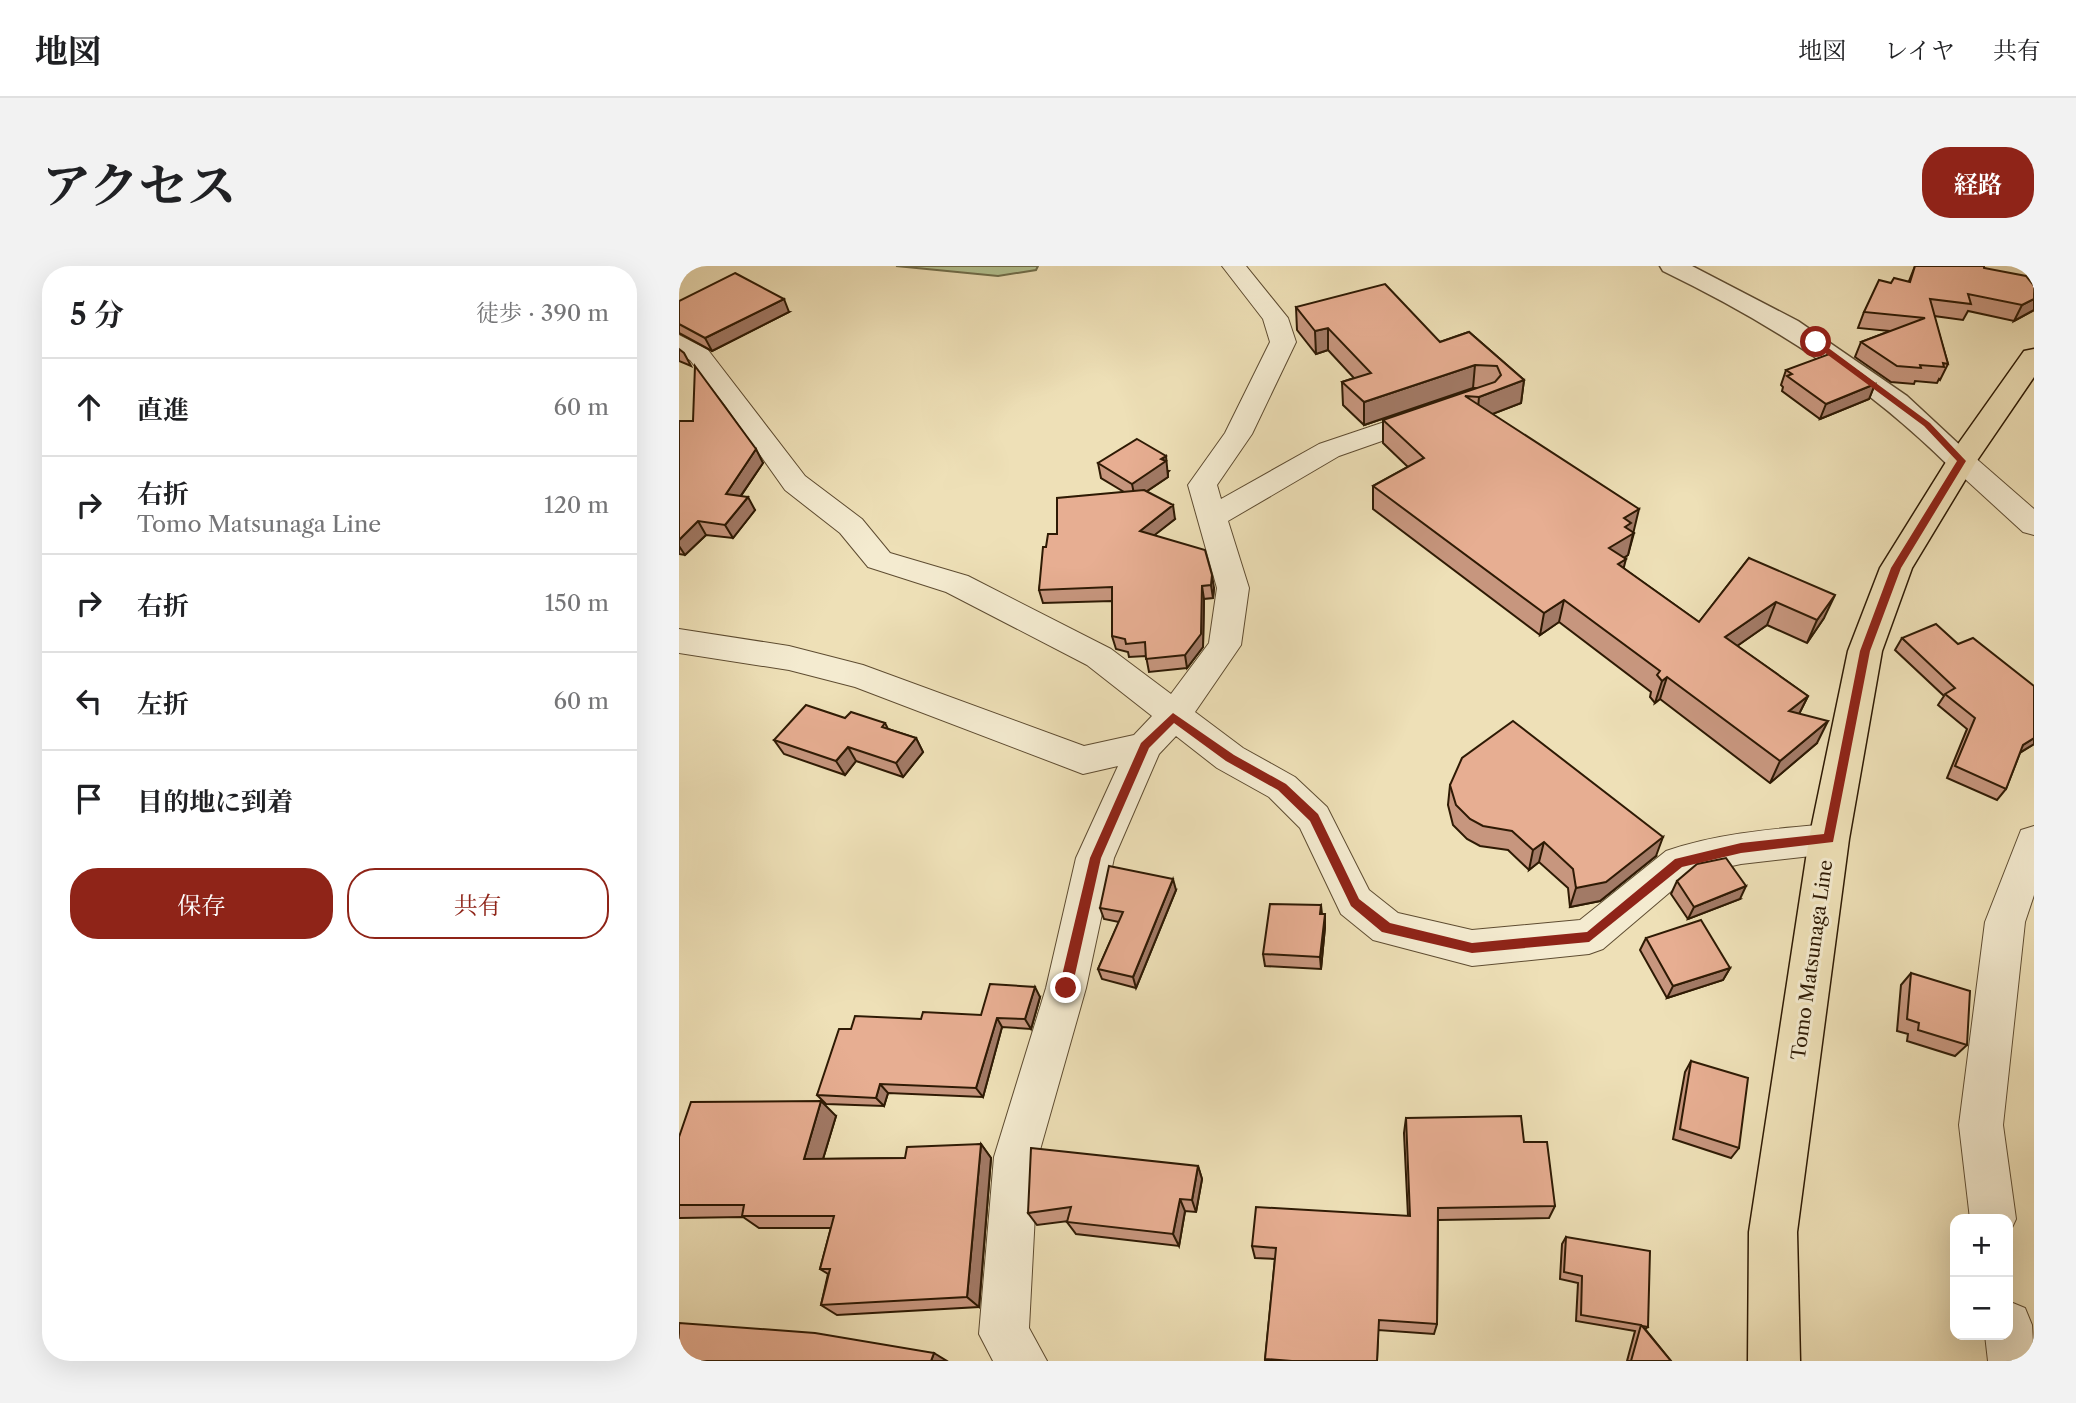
<!DOCTYPE html>
<html lang="ja">
<head>
<meta charset="utf-8">
<style>
  body { margin:0; font-family:"Libre Caslon Text","Noto Serif JP",serif; background:#f2f2f2; color:#202124 }
  .controls { position:absolute; right:21px; bottom:21px; display:grid; overflow:hidden; border-radius:14px; box-shadow:0 7px 28px #0002 }
  .controls button { width:63px; height:63px; display:grid; place-items:center; padding:0; border:0; border-bottom:2px solid #e0e0e0; background:#fff; color:#202124; font:35px sans-serif }
  .stop { position:absolute; width:21px; height:21px; margin:-16px; border:5px solid #8f2418; border-radius:50%; background:#fff }
  .stop.end { background:#8f2418; border-color:#fff; box-shadow:0 2px 7px #0008 }
  .list { margin:0; padding:0; list-style:none }
  h2 { display:flex; justify-content:space-between; align-items:center; height:91px; margin:0; padding:0 28px; font-size:30px }
  h2 small { font-size:23px; font-weight:400; color:#757577 }
  .list li { display:grid; grid-template-columns:46px 1fr auto; gap:21px; align-items:center; box-sizing:border-box; height:98px; padding:0 28px; border-top:2px solid #e0e0e0 }
  .list b { display:block; font-size:26px; white-space:nowrap }
  .list p { margin:0; font-size:23px; white-space:nowrap; color:#757577 }
  .list em { font-size:23px; font-style:normal; color:#757577 }
  .actions { display:flex; gap:14px; padding:21px 28px }
  .actions a { flex:1; padding:16px 0; border:2px solid #8f2418; border-radius:28px; text-align:center; font-size:24px; color:#8f2418 }
  .actions .main { background:#8f2418; color:#fff }
  .icon { flex:none; width:38px; height:38px; fill:none; stroke:currentColor; stroke-width:2; stroke-linecap:round; stroke-linejoin:round }
  .map { position:relative; flex:none; width:1355px; height:1095px; overflow:hidden; border-radius:28px }
  header { display:flex; align-items:center; gap:42px; box-sizing:border-box; height:98px; padding:0 35px; background:#fff; border-bottom:2px solid #e0e0e0 }
  header strong { font-size:33px }
  nav { display:flex; gap:38px; margin-inline-start:auto; font-size:24px }
  .intro { display:flex; align-items:center; justify-content:space-between; box-sizing:border-box; height:168px; padding:0 42px }
  h1 { margin:0; font-size:49px }
  .button { padding:18px 32px; border-radius:28px; background:#8f2418; color:#fff; font-size:24px; font-weight:700 }
  main { display:flex; gap:42px; padding:0 42px }
  aside { flex:1; background:#fff; border-radius:28px; box-shadow:0 7px 28px #0002 }
  .map>svg:first-child { display:block }
  .green { fill:#b3c392; stroke:#706e4b; stroke-width:2 }
  .lines { fill:none; stroke-linecap:round; stroke-linejoin:round }
  .minor-casing { stroke:#5e4c31; stroke-width:2 }
  .tertiary-casing { stroke:#5e4c31; stroke-width:3 }
  .primary-casing { stroke:#2e1a04; stroke-width:3 }
  .minor { fill:#f4ebd0; fill-rule:evenodd }
  .tertiary { fill:#f4ebd0; fill-rule:evenodd }
  .primary { fill:#eee0b7; fill-rule:evenodd }
  .wall { fill:#c7967e; stroke:#2e1a04; stroke-width:2 }
  .shaded-wall { fill:#a27a66; stroke:#2e1a04; stroke-width:2 }
  .building { fill:#e7ae92; stroke:#2e1a04; stroke-width:2 }
  .route { fill:#8f2418 }
  .labels { text-anchor:middle; dominant-baseline:central; stroke-width:6; stroke-linejoin:round; paint-order:stroke }
  .street-label { font-size:19px; fill:#2e1a04; stroke:#f4ebd0 }
</style>
</head>
<body>
<header>
<strong>地図</strong>
<nav><a>地図</a><a>レイヤ</a><a>共有</a></nav>
</header>
<div class="intro"><h1>アクセス</h1><a class="button">経路</a></div>
<main>
<aside>
<h2>5 分<small>徒歩 · 390 m</small></h2>
<ul class="list">
<li><svg class="icon" aria-label="ahead" viewBox="0 0 24 24"><path d="M12 20V5M6 11l6-6 6 6"/></svg><div><b>直進</b></div><em>60 m</em></li>
<li><svg class="icon" aria-label="right" viewBox="0 0 24 24"><path d="M7 20v-9h11M14 6l5 5-5 5"/></svg><div><b>右折</b><p>Tomo Matsunaga Line</p></div><em>120 m</em></li>
<li><svg class="icon" aria-label="right" viewBox="0 0 24 24"><path d="M7 20v-9h11M14 6l5 5-5 5"/></svg><div><b>右折</b></div><em>150 m</em></li>
<li><svg class="icon" aria-label="left" viewBox="0 0 24 24"><path d="M17 20v-9H6M10 6l-5 5 5 5"/></svg><div><b>左折</b></div><em>60 m</em></li>
<li><svg class="icon" aria-label="arrive" viewBox="0 0 24 24"><path d="M6 21V4h12l-3 4 3 4H6"/></svg><div><b>目的地に到着</b></div></li>
</ul>
<div class="actions"><a class="main">保存</a><a>共有</a></div>
</aside>
<div class="map">
<svg width="1355" height="1095" viewBox="0 0 1355 1095">
  <rect width="100%" height="100%" fill="#eee0b7"/>
  <filter id="stains"><feTurbulence type="fractalNoise" baseFrequency=".00286" numOctaves="4"/><feColorMatrix values="0 0 0 0 .2 0 0 0 0 .09 0 0 0 0 .02 0 0 0 .5 -.17"/></filter>
  <radialGradient id="worn" r=".72"><stop offset=".6" stop-color="#630" stop-opacity="0"/><stop offset="1" stop-color="#630" stop-opacity=".3"/></radialGradient>
  <polygon class="green" points="217,0 359,0 357,4 319,10"/>
  <g class="lines">
    <g class="minor-casing">
      <g id="minor">
        <path d="M543 0H567L609 52 617 76 573 168 538 219 542 233 640 178 750 141 760 143 764 149 760 155 660 190 549 255 570 322 562 379 516 446 564 482 616 511 648 541 690 624 719 647 793 664 901 654 987 585C1039 567 1095 563 1150 558L1163 562 1169 573 1163 584 1150 588 1062 598 1011 609 924 683 910 688 793 700 694 674 662 648 621 562 590 531 538 502 497 470 480 488 435 592 407 722 359 891 350 1062 368 1095H314L300 1068 315 891 367 722 397 592 439 500 404 508 176 421 110 404 0 387V363L110 380 184 399 405 480 455 469 473 450 408 399 267 326 189 301 161 267 106 224 46 139 11 94 0 88V69L29 84 126 210 183 253 211 287 289 310 432 383 492 428 530 377 538 322 509 219 546 167 591 76 584 53Z"/>
        <polygon points="1283,186 1293,189 1355,243 1355,269 1344,266 1273,201 1269,195 1273,189"/>
        <polygon points="1355,560 1355,629 1346,656 1324,859 1337,953 1329,970 1329,953 1291,953 1280,859 1306,656 1342,564"/>
        <polygon points="1329,1035 1346,1042 1353,1059 1355,1095 1309,1095 1306,1069 1329,1069"/>
      </g>
    </g>
    <g class="tertiary-casing">
      <path id="tertiary" d="M981 0H1013L1119 55 1228 130 1298 195 1294 202 1283 204 1272 202C1188 118 1091 57 984 5Z"/>
    </g>
    <g class="primary-casing">
      <polygon id="primary" points="1355,83 1355,111 1297,196 1233,302 1203,385 1170,573 1118,966 1121,1095 1069,1095 1070,966 1130,573 1169,385 1201,302 1272,188 1345,85"/>
    </g>
    <use href="#minor" class="minor"/>
    <use href="#tertiary" class="tertiary"/>
    <use href="#primary" class="primary"/>
  </g>
  <g class="wall">
    <polygon points="1236,0 1305,2 1355,20 1355,44 1335,55 1289,45 1284,54 1255,50 1269,98 1261,114 1260,113 1258,117 1236,115 1235,118 1212,116 1176,91 1182,76 1211,65 1179,62 1185,46 1230,15"/>
    <polygon points="0,35 110,46 33,85 0,67"/>
    <polygon points="617,41 761,76 790,66 845,114 842,137 813,148 955,267 949,289 945,292 944,302 1020,356 1070,292 1145,352 1128,377 1088,359 1058,380 1129,430 1120,448 1138,477 1091,517 981,433 976,437 971,431 972,426 880,356 861,369 694,243 694,220 729,201 704,177 704,154 798,122 794,122 685,159 664,139 663,116 675,112 649,84 637,88 618,64"/>
    <polygon points="0,83 5,87 12,100 0,95"/>
    <polygon points="1107,104 1196,118 1190,133 1141,153 1103,125 1104,121 1102,119"/>
    <polygon points="0,155 84,197 62,230 76,244 54,272 27,269 6,289 0,288"/>
    <polygon points="419,197 490,205 489,206 489,211 467,226 496,253 475,269 535,322 534,332 525,333 524,381 508,402 470,406 467,390 450,391 449,386 437,383 433,370 433,335 364,337 360,324 367,281 378,268 445,226 422,212"/>
    <polygon points="1223,372 1355,478 1341,487 1327,523 1318,534 1268,512 1288,463 1259,439 1265,430 1216,384"/>
    <polygon points="166,452 206,457 209,463 237,472 244,486 224,511 177,495 166,509 105,488 95,474"/>
    <polygon points="771,519 977,590 921,635 891,641 889,622 860,596 850,604 829,584 801,580 788,573 774,559 769,539"/>
    <polygon points="998,615 1061,633 1009,653 992,628"/>
    <polygon points="497,624 457,722 423,713 419,703 440,656 425,653 421,642"/>
    <polygon points="642,639 643,648 646,648 646,661 642,703 586,700 584,688"/>
    <polygon points="967,672 1051,702 1044,714 988,732 961,684"/>
    <polygon points="1232,707 1288,779 1276,790 1228,775 1229,768 1218,765 1222,719"/>
    <polygon points="361,731 352,763 323,761 304,831 209,827 205,840 147,838 138,829 172,763 302,749"/>
    <polygon points="1012,795 1060,882 1052,892 994,873 1006,806"/>
    <polygon points="157,850 144,893 226,892 302,878 312,892 300,1041 158,1049 142,1039 149,1008 141,1003 152,962 80,962 64,951 0,952 0,871"/>
    <polygon points="727,852 845,876 876,940 870,952 759,954 758,1058 755,1068 699,1064 698,1095 586,1095 596,993 576,992 573,980 729,950 725,867"/>
    <polygon points="519,900 523,913 517,946 506,945 500,980 397,968 388,956 389,955 358,959 349,947"/>
    <polygon points="887,971 969,1061 966,1063 992,1095 948,1095 956,1065 897,1055 899,1017 881,1013 883,978"/>
  </g>
  <g class="shaded-wall">
    <polygon points="105,33 110,46 33,85 26,72"/>
    <polygon points="1355,33 1355,44 1335,55 1343,39"/>
    <polygon points="649,62 649,84 637,88 636,65"/>
    <polygon points="796,99 794,122 685,159 685,136"/>
    <polygon points="845,114 842,137 798,154 800,131"/>
    <polygon points="1196,118 1190,133 1141,153 1147,138"/>
    <polygon points="77,183 84,197 54,241 47,228"/>
    <polygon points="487,190 489,211 456,233 453,218"/>
    <polygon points="69,231 76,244 54,272 46,259"/>
    <polygon points="494,239 496,253 463,279 461,265"/>
    <polygon points="960,243 949,289 925,305 930,282 945,252"/>
    <polygon points="19,255 27,269 6,289 0,280 0,274"/>
    <polygon points="947,293 941,316 939,298"/>
    <polygon points="533,309 535,322 534,332 532,319"/>
    <polygon points="523,320 525,333 524,381 508,402 506,389"/>
    <polygon points="1156,329 1145,352 1128,377 1138,354"/>
    <polygon points="885,334 880,356 861,369 865,347"/>
    <polygon points="1097,336 1088,359 1038,394 1046,371"/>
    <polygon points="988,411 981,433 976,437 983,415"/>
    <polygon points="1129,430 1118,452 1110,445"/>
    <polygon points="1149,455 1138,477 1091,517 1101,495"/>
    <polygon points="237,472 244,486 224,511 217,497"/>
    <polygon points="1355,472 1355,478 1335,490 1344,479"/>
    <polygon points="169,481 177,495 166,509 157,495"/>
    <polygon points="984,571 977,590 921,635 891,641 897,622"/>
    <polygon points="865,576 860,596 850,604 854,584"/>
    <polygon points="494,613 497,624 457,722 454,711"/>
    <polygon points="1067,620 1061,633 1009,653 1015,641"/>
    <polygon points="646,648 646,661 642,703 641,691"/>
    <polygon points="1051,702 1044,714 988,732 994,720"/>
    <polygon points="356,721 361,731 352,763 346,753"/>
    <polygon points="318,752 323,761 304,831 297,822"/>
    <polygon points="201,818 209,827 205,840 197,832"/>
    <polygon points="142,835 157,850 140,906 125,893"/>
    <polygon points="302,878 312,892 300,1041 288,1031"/>
    <polygon points="519,900 523,913 517,946 513,934"/>
    <polygon points="501,933 506,945 500,980 494,968"/>
    <polygon points="255,1087 268,1095 252,1095"/>
  </g>
  <g class="building">
    <polygon points="1236,0 1305,0 1305,2 1347,10 1355,20 1355,33 1343,39 1289,28 1292,38 1251,33 1269,98 1264,97 1265,101 1241,99 1242,102 1218,100 1182,76 1246,52 1185,46 1200,14 1212,17 1215,12 1231,16"/>
    <polygon points="56,7 105,33 26,72 0,58 0,35"/>
    <polygon points="706,18 761,76 790,66 845,114 800,131 786,130 960,243 945,252 952,257 946,261 955,267 930,282 947,293 939,298 1020,356 1070,292 1156,329 1138,354 1097,336 1046,371 1129,430 1110,445 1149,455 1101,495 988,411 983,415 978,409 981,405 885,334 865,347 694,220 745,192 704,154 816,116 822,109 818,100 796,99 685,136 663,116 692,107 649,62 636,65 617,41"/>
    <polygon points="1153,87 1196,118 1147,138 1108,110 1113,108 1107,104"/>
    <polygon points="16,100 77,183 47,228 69,231 46,259 19,255 0,274 0,155 14,155"/>
    <polygon points="458,173 487,190 482,193 487,195 453,218 419,197"/>
    <polygon points="465,224 494,239 461,265 526,284 533,309 532,319 523,320 522,368 506,389 467,393 466,376 447,378 446,373 433,370 433,321 360,324 364,281 367,281 369,268 378,268 378,232"/>
    <polygon points="1257,358 1279,378 1294,372 1355,420 1355,472 1344,479 1327,523 1276,500 1296,452 1266,428 1276,422 1223,372"/>
    <polygon points="127,439 166,452 172,446 206,457 203,461 237,472 217,497 169,481 157,495 95,474"/>
    <polygon points="834,455 984,571 927,616 897,622 894,603 865,576 854,584 833,565 804,560 791,553 777,539 771,519 783,492"/>
    <polygon points="1047,592 1067,620 1015,641 998,615 1018,598"/>
    <polygon points="430,600 494,613 454,711 419,703 444,646 421,642"/>
    <polygon points="591,638 642,639 641,648 646,648 641,691 584,688"/>
    <polygon points="1022,654 1051,702 994,720 967,672"/>
    <polygon points="1232,707 1291,725 1288,779 1239,764 1240,757 1228,753"/>
    <polygon points="311,718 356,721 346,753 318,752 297,822 201,818 197,832 138,829 160,763 172,763 176,750 242,753 244,746 302,749"/>
    <polygon points="1012,795 1069,812 1060,882 1001,863"/>
    <polygon points="142,835 125,893 226,892 228,881 302,878 288,1031 142,1039 151,1003 141,1003 155,950 63,950 65,939 0,939 0,871 12,836"/>
    <polygon points="842,850 845,876 868,876 876,940 759,942 758,1058 700,1054 698,1095 613,1095 586,1093 597,982 573,980 577,941 731,950 727,852"/>
    <polygon points="352,882 519,900 513,934 501,933 494,968 388,956 392,941 349,947"/>
    <polygon points="887,971 971,985 969,1061 963,1060 992,1095 952,1095 962,1059 902,1049 903,1010 885,1006"/>
    <polygon points="0,1057 136,1067 255,1087 252,1095 0,1095"/>
  </g>
  <polygon class="route" points="1134,75 1140,75 1251,157 1287,195 1222,302 1191,385 1154,576 1062,587 1003,601 910,676 793,687 703,666 672,640 631,555 599,524 547,495 495,457 470,482 422,592 393,722 391,726 382,726 380,722 411,592 462,477 494,447 555,489 607,518 639,548 680,633 711,657 793,677 908,666 996,593 1062,577 1145,568 1181,385 1212,302 1278,195 1245,160 1134,78"/>
  <g class="labels">
    <g class="street-label">
      <text transform="translate(1133 694) rotate(-82)">Tomo Matsunaga Line</text>
    </g>
  </g>
  <rect width="100%" height="100%" filter="url(#stains)"/>
  <rect width="100%" height="100%" fill="url(#worn)"/>
</svg>
<div class="controls">
<button>+</button>
<button>−</button>
</div>
<div class="stop" style="left:1137px;top:76px"></div>
<div class="stop end" style="left:387px;top:722px"></div>
</div>
</main>
</body>
</html>
